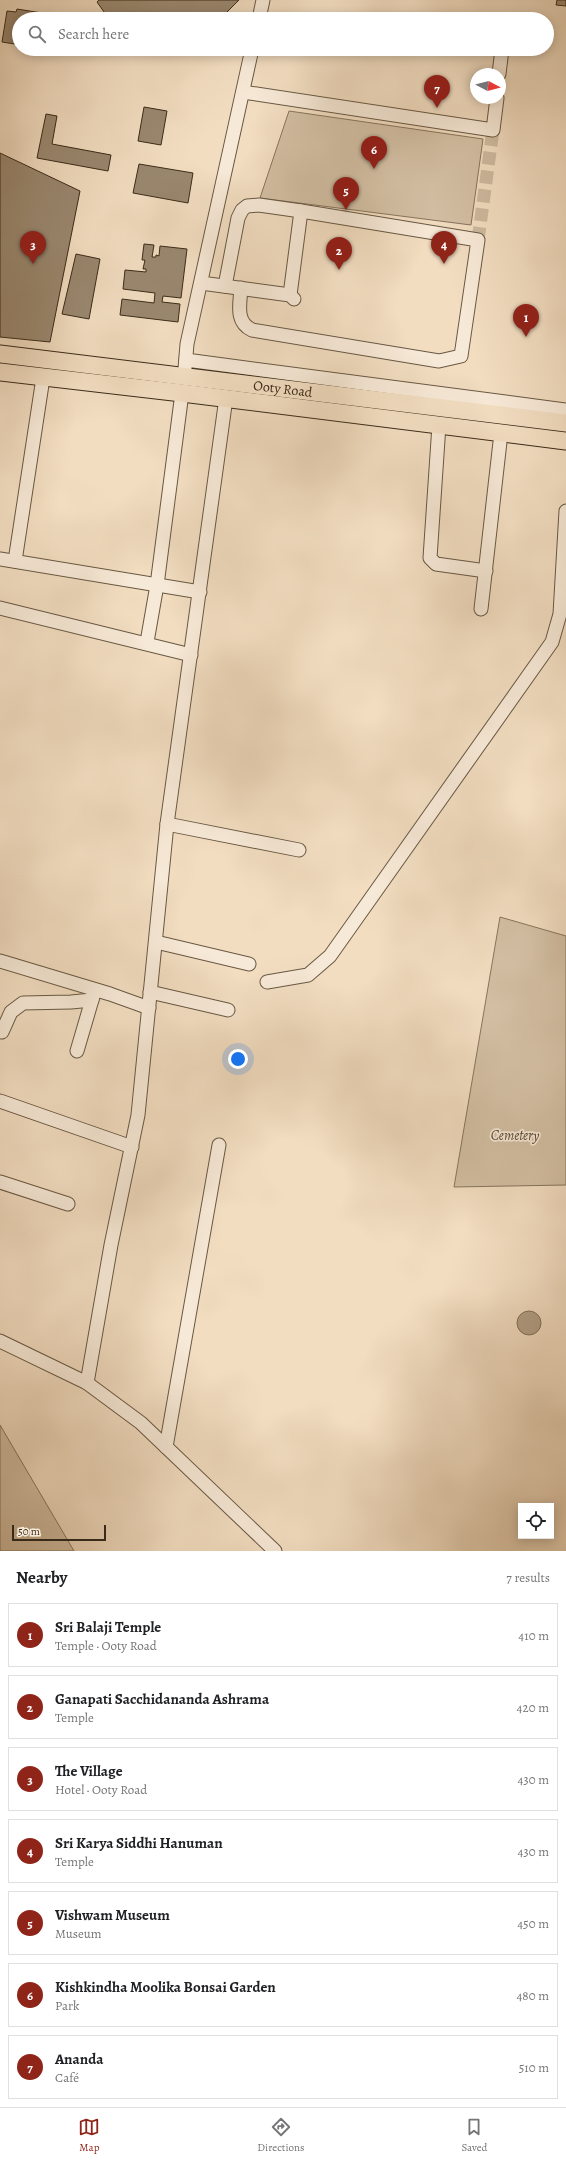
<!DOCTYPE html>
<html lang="en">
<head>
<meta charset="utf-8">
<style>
  body { margin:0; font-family:Alegreya,serif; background:#f6f6f6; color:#202124 }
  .controls { position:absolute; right:12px; bottom:12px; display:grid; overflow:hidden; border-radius:0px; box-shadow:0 2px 10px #0003 }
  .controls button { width:36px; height:36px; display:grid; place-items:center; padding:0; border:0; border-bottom:1px solid #e0e0e0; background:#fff; color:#202124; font:20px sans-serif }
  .compass { position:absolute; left:470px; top:68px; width:36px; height:36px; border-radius:50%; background:#fff; box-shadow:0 2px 10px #0003; rotate:97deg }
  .scale { position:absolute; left:12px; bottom:10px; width:94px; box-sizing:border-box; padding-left:4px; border:2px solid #3a2b19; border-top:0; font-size:11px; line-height:14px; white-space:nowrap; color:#3a2b19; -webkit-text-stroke:3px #f7e9d7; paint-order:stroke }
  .you { position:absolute; left:238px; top:1059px; width:14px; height:14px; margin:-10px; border:3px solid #fff; border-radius:50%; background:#1a73e8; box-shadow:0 0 0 6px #1a73e833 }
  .badge { display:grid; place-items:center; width:26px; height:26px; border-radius:50%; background:#8f2418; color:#fff; font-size:13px; font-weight:700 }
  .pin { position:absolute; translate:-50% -33px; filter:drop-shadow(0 1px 2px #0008) }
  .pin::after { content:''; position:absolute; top:21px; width:14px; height:12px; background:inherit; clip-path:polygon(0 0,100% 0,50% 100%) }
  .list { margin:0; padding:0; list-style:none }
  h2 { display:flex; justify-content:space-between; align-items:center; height:52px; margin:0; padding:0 16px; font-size:17px }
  h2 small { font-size:13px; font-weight:400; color:#757577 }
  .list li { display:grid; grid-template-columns:26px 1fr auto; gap:12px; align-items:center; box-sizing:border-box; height:64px; margin:0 8px 8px; padding:0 8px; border:1px solid #e0e0e0; border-radius:0px }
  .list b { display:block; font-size:15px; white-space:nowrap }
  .list p { margin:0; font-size:13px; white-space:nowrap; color:#757577 }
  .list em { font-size:13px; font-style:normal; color:#757577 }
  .icon { flex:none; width:22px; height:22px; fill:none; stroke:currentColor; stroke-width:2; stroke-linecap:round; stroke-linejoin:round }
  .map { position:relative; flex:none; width:566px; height:1551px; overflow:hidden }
  .search { position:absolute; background:#fff; box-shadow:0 2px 10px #0003; left:12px; right:12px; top:12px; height:44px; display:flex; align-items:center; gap:10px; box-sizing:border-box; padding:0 14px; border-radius:22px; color:#757577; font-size:15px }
  .sheet { height:556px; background:#fff }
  nav { display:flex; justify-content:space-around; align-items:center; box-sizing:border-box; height:56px; border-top:1px solid #e0e0e0; background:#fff; font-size:11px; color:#757577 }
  nav a { display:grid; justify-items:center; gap:2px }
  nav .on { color:#8f2418 }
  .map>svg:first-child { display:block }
  .green { fill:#d3bfa4; stroke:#86755e }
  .water { fill:#b3a088; stroke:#83715c }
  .building { fill:#9a8870; stroke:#3a2b19 }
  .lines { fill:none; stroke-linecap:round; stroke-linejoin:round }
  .minor-tunnel { stroke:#cdb99f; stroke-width:13; stroke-dasharray:13 6; stroke-linecap:butt }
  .minor-casing { stroke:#685843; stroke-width:15 }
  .major-casing { stroke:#3a2b19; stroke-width:19 }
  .minor { stroke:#f7e9d7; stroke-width:13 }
  .major { stroke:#f2ddc1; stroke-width:17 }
  .labels { text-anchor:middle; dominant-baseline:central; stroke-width:3.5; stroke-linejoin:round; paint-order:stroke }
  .street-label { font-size:14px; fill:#3a2b19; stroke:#f7e9d7 }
  .park-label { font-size:14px; font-style:italic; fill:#594935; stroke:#f7e9d7 }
</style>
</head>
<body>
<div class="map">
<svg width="566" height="1551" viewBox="0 0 566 1551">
  <rect width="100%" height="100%" fill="#f2ddc1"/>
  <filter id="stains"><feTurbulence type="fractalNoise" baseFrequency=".005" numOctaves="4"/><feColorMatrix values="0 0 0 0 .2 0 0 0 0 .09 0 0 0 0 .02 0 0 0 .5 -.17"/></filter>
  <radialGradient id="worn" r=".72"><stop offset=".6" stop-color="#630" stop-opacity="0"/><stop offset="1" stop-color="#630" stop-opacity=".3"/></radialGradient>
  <g class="green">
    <polygon points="289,111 483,139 471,225 260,198"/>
    <polygon points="500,917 566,936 566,1185 454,1187"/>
    <polygon points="0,1425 74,1551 0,1551"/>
  </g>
  <circle class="water" cx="529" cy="1323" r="12"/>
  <g class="building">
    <polygon points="99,0 239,0 224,15 227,19 109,19 97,2"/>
    <polygon points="557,0 566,0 566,6 556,5"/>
    <polygon points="17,9 42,13 42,16 53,19 19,19 19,28 17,28 15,44 2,42 7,11 16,12"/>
    <polygon points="144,107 167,111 161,145 138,141"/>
    <polygon points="46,114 57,116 52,144 111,155 108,171 37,158"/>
    <polygon points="0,153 80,191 50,342 0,337"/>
    <polygon points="139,164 193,173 188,203 133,193"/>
    <polygon points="144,244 154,245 152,257 156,257 156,255 159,256 160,246 187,249 181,298 163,296 162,302 180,304 178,322 120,315 122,299 154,303 155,293 123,289 125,270 146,272 146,269 143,269 145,260 142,260"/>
    <polygon points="76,254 100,259 89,319 62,314"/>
  </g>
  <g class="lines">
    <polyline class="minor-tunnel" points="478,240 493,130"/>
    <g class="minor-casing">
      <g id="minor">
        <polyline points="259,19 263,0"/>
        <polyline points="499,74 502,49"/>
        <polyline points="243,92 493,130 497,98"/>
        <polyline points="201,283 290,295 294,299"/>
        <path d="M225 286 238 218 242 210 247 206 259 205 301 211 478 240 461 356 439 361 252 330C235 322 240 304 241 288"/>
        <polyline points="290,295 301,211"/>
        <polyline points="186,360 566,410"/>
        <polyline points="185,368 187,344 252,49"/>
        <polyline points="439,425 430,558 436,564 486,571"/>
        <polyline points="0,559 200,592"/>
        <polyline points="15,561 43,378"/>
        <polyline points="0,608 191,655"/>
        <polyline points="481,609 501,433"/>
        <polyline points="147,642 157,585 182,393"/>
        <polyline points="167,824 299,850"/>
        <polyline points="156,942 249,964"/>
        <polyline points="0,961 110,994 149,1008"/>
        <polyline points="267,982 308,975 330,956 552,642 560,614 566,511"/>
        <polyline points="150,992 228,1010"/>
        <polyline points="2,1032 11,1012 23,1003 71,1002 92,1000"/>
        <polyline points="77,1051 94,993"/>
        <polyline points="0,1101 132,1147"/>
        <polyline points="0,1182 68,1204"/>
        <polyline points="0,1341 87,1383 141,1423 275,1551"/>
        <polyline points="87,1383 111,1245 138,1115 167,824 226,398"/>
        <polyline points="166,1447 219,1145"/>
      </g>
    </g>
    <g class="major-casing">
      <g id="major">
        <path id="s1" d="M0 354 566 423"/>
        <polyline points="0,372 182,393 566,441"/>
      </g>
    </g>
    <use href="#minor" class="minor"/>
    <use href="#major" class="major"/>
  </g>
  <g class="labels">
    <g class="street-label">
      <text stroke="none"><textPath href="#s1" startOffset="285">Ooty Road</textPath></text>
    </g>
    <g class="park-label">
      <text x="515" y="1135">Cemetery</text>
    </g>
  </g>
  <rect width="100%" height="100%" filter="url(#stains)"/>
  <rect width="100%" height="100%" fill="url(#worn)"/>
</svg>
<div class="controls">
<button><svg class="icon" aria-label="locate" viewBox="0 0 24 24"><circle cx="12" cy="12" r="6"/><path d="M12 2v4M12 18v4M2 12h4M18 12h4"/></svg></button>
</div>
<svg class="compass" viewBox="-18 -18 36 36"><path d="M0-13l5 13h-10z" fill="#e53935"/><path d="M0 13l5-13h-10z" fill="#757577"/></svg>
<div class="scale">50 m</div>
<div class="you"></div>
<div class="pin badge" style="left:526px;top:337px">1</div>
<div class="pin badge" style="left:339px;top:270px">2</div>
<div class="pin badge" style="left:33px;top:264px">3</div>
<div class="pin badge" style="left:444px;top:264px">4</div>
<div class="pin badge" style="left:346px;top:210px">5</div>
<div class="pin badge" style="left:374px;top:169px">6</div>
<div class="pin badge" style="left:437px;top:108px">7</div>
<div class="search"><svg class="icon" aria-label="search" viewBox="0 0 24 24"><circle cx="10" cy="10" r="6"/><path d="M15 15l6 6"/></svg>Search here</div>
</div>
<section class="sheet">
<h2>Nearby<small>7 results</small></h2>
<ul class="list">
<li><span class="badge">1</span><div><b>Sri Balaji Temple</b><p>Temple · Ooty Road</p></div><em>410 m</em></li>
<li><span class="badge">2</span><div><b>Ganapati Sacchidananda Ashrama</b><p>Temple</p></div><em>420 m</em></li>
<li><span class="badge">3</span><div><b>The Village</b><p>Hotel · Ooty Road</p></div><em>430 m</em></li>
<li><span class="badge">4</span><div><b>Sri Karya Siddhi Hanuman</b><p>Temple</p></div><em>430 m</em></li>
<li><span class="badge">5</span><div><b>Vishwam Museum</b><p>Museum</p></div><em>450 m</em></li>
<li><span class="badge">6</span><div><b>Kishkindha Moolika Bonsai Garden</b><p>Park</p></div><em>480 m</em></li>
<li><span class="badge">7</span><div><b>Ananda</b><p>Café</p></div><em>510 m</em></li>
</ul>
</section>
<nav>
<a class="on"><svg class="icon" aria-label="map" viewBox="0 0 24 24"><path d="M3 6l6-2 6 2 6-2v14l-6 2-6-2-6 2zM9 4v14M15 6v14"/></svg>Map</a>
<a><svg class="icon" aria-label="directions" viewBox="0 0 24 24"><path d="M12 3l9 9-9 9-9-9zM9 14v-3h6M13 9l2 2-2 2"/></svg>Directions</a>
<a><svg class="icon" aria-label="saved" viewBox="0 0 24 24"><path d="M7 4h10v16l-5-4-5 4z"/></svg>Saved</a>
</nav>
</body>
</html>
